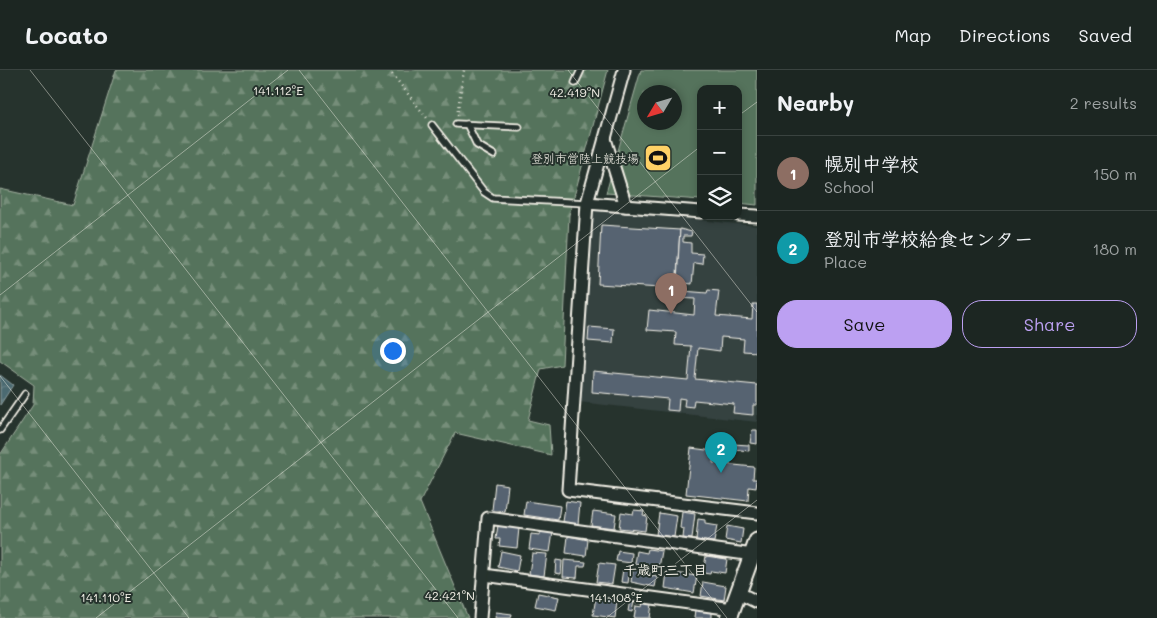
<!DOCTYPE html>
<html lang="en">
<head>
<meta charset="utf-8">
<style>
  body { margin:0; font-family:Mali,"Klee One",sans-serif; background:#252e2a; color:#f1f3f6 }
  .controls { position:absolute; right:15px; top:15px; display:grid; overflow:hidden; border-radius:10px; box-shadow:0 2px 8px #0003 }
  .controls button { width:45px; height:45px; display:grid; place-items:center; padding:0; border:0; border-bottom:1px solid #3a4340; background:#1c2622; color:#f1f3f6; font:25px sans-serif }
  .compass { position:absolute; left:637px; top:15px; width:45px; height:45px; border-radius:50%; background:#1c2622; box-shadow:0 2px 8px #0003; rotate:232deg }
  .you { position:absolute; left:392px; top:280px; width:18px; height:18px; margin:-12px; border:4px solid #fff; border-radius:50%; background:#1a73e8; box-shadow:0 0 0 8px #1a73e833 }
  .badge { display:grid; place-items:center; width:32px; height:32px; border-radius:50%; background:#bca0f2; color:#fff; font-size:16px; font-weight:700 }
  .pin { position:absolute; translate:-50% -41px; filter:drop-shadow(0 1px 2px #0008) }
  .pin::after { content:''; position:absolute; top:26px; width:18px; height:15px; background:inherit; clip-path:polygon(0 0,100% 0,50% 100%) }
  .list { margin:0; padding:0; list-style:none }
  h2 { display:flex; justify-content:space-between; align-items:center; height:65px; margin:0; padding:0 20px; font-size:21px }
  h2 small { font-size:16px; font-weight:400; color:#a0a5a5 }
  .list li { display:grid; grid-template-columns:32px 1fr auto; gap:15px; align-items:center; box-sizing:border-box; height:75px; padding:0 20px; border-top:1px solid #3a4340 }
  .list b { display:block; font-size:19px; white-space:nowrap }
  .list p { margin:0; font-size:16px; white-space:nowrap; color:#a0a5a5 }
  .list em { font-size:16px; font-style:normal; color:#a0a5a5 }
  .actions { display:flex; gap:10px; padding:15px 20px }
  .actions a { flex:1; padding:11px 0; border:1px solid #bca0f2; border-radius:20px; text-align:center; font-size:18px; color:#bca0f2 }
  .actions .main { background:#bca0f2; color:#111 }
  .icon { flex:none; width:28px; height:28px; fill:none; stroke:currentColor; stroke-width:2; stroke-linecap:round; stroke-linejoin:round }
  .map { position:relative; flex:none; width:757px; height:548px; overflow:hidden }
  header { display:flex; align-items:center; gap:30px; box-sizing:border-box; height:70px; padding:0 25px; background:#1c2622; border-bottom:1px solid #3a4340 }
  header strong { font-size:24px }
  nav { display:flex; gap:28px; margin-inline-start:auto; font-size:18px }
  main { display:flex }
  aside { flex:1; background:#1c2622 }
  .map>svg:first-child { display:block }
  .built { fill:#354241 }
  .forest { fill:url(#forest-firs); stroke:#a4b2a2 }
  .pitch { fill:#55735b; stroke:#a4b2a2; fill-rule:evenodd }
  .water { fill:url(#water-waves); stroke:#8fa0a1 }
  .building { fill:#576471; stroke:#f4f1e8 }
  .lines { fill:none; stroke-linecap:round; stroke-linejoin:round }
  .lane-casing { stroke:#f4f1e8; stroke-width:9 }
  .street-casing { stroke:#f4f1e8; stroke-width:15 }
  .secondary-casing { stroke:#f4f1e8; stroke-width:19 }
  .path { stroke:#f4f1e8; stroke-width:2.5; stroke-dasharray:1 4; stroke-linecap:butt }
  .lane { stroke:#26332d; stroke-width:5.5 }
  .street { stroke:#26332d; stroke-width:11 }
  .secondary { stroke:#26332d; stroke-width:15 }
  .ticks { fill:none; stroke:#f4f1e8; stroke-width:1; stroke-opacity:0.45 }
  .labels { text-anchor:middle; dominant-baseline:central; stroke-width:4; stroke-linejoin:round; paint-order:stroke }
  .poi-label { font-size:12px; fill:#f4f1e8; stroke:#26332d; text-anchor:end }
  .neighbourhood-label { font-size:14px; font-weight:bold; fill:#f4f1e8; stroke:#26332d }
  .ticks-label { font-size:12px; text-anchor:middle; fill:#f4f1e8; stroke:#26332d; stroke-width:4; stroke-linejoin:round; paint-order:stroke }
</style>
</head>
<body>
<header>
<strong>Locato</strong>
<nav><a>Map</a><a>Directions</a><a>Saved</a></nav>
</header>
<main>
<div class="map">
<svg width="757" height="548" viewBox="0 0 757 548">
  <defs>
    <pattern id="forest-firs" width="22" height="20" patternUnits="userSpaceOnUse" patternTransform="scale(1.25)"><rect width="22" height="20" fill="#55735b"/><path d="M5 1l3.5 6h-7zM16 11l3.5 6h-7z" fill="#768e7a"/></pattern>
    <pattern id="water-waves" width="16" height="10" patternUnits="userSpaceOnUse" patternTransform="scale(1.25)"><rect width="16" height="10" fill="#4b6a71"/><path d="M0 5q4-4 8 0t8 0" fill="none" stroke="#668085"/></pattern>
  </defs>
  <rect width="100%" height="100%" fill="#26332d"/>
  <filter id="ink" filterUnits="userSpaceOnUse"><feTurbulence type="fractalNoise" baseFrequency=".02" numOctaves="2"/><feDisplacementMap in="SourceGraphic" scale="10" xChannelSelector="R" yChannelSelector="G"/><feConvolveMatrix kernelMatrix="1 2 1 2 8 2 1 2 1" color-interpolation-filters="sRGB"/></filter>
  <g filter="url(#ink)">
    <polygon class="built" points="593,139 757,156 757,352 579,332"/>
    <polygon class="forest" points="116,0 608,0 569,145 562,295 541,299 528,350 549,355 551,385 455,363 420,432 468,548 0,548 0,385 33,335 34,315 0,291 0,119 73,135"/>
    <path class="pitch" d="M641 0H757V135L738 133V19H701V130L606 123ZM644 22H674V52H644Z"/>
    <polygon class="water" points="0,305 13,315 0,335"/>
    <g class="building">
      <polygon points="601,155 680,160 676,219 598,214"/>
      <polygon points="680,159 692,162 691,166 683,166 683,172 691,173 691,183 703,184 702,194 694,193 692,214 684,213 683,221 707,223 708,220 719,221 716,246 752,249 753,234 757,234 757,282 743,281 744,269 721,267 720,281 698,278 695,309 757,315 757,335 753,335 753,345 733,343 734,334 694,330 693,337 684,336 685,329 679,328 678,341 667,340 668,329 592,322 593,301 688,310 691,276 675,275 676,262 647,260 649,240 694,245 695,229 676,228"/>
      <polygon points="589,257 614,259 613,273 588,271"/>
      <polygon points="752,360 757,360 757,374 750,373"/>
      <polygon points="733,374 749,375 749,381 732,379"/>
      <polygon points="691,378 714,381 713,393 754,397 753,409 757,409 756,418 749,417 748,431 686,424"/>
      <polygon points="495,413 508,415 505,442 492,440"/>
      <polygon points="526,431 560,436 558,450 524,445"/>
      <polygon points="566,431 580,433 578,454 563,452"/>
      <polygon points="634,440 644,441 643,445 647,446 645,461 619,458 621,442 633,444"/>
      <polygon points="593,441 616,444 614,458 591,455"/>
      <polygon points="682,442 695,444 692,469 683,468 684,459 680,458"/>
      <polygon points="659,443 677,446 674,467 656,465"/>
      <polygon points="698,449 705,450 705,454 717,456 714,472 696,470"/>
      <polygon points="498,455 519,458 517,478 499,476 500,469 496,469"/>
      <polygon points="727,456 743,459 741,473 725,470"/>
      <polygon points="540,460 553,462 550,482 529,479 531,464 540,465"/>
      <polygon points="568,466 588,470 586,486 566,483"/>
      <polygon points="648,479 662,481 659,498 635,494 637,481 647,483"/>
      <polygon points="501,481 520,485 517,501 498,497"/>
      <polygon points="618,481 632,483 631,493 616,491"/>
      <polygon points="532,483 547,484 544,506 529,504"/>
      <polygon points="706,486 727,489 725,503 711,501 710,504 703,503"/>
      <polygon points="556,490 562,491 561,504 555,503"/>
      <polygon points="564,490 586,492 585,496 578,496 577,508 563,507"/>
      <polygon points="599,493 615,495 612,514 596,512"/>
      <polygon points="633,498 653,502 652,506 657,507 655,517 631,512"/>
      <polygon points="623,499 630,499 628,513 621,512"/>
      <polygon points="667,502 697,506 694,523 665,518"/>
      <polygon points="703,512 726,516 724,530 701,526"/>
      <polygon points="538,523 559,527 556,540 535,536"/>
      <polygon points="596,527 617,531 615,548 593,545"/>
      <polygon points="630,530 634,531 632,542 628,541"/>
      <polygon points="643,532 652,534 650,548 634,548 636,536 642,537"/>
      <polygon points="695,539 712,542 712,548 694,548"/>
      <polygon points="496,542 512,544 511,548 495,548"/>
    </g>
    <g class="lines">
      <g class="lane-casing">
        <g id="lane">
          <polyline points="575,13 581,0"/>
          <polyline points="456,54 519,57"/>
          <polyline points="467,54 477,75 494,85"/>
          <polyline points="432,55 484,122 493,128 587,133"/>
          <polyline points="0,360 25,324"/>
        </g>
      </g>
      <g class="street-casing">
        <g id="street">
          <polyline points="624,0 587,133 568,420 757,443"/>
          <polyline points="605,69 626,136"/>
          <polyline points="587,133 701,142"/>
          <polyline points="738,145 757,146"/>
          <polyline points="484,505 733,539"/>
          <polyline points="739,523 757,532"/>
          <polyline points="480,548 488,448 753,485"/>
        </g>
      </g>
      <g class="secondary-casing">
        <polyline id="secondary" points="729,548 757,471"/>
      </g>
      <g class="path">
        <polyline points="389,0 427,48"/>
        <polyline points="457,46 464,0"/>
      </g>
      <use href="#lane" class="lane"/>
      <use href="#street" class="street"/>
      <use href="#secondary" class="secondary"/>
    </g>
  </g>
  <path class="ticks" d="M30 0 458 548M299 0 727 548M568 0 757 242M738 46 757 32M0 225 288 0M0 306 189 548M96 548 701 76M606 548 757 430"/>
  <defs>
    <g id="stadium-square" transform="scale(1.4375)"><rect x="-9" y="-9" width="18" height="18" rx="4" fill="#ffd166" stroke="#26332d"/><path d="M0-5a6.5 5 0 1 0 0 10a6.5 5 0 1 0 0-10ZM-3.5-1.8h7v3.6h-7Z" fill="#111"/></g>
  </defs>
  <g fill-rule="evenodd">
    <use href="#stadium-square" x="658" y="88"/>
  </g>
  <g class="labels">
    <g class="poi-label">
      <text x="639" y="88">登別市営陸上競技場</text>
    </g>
    <g class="neighbourhood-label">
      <text x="665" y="499">千歳町三丁目</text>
    </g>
  </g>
  <g class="ticks-label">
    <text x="278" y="25">141.112°E</text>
    <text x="575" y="27">42.419°N</text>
    <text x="450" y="530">42.421°N</text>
    <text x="106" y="532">141.110°E</text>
    <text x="616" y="532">141.108°E</text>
  </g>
</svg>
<div class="controls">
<button>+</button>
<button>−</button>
<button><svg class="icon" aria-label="layers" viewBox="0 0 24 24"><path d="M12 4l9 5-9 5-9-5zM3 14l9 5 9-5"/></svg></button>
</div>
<svg class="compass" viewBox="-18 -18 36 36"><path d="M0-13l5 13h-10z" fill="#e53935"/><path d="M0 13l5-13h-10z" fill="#a0a5a5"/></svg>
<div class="you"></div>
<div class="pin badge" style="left:671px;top:244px;background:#8d6e63">1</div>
<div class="pin badge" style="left:721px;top:403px;background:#0f9aa8">2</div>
</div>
<aside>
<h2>Nearby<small>2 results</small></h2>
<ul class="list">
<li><span class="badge" style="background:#8d6e63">1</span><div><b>幌別中学校</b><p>School</p></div><em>150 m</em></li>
<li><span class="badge" style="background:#0f9aa8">2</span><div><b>登別市学校給食センター</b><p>Place</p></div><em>180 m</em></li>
</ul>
<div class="actions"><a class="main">Save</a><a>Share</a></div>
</aside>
</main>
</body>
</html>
